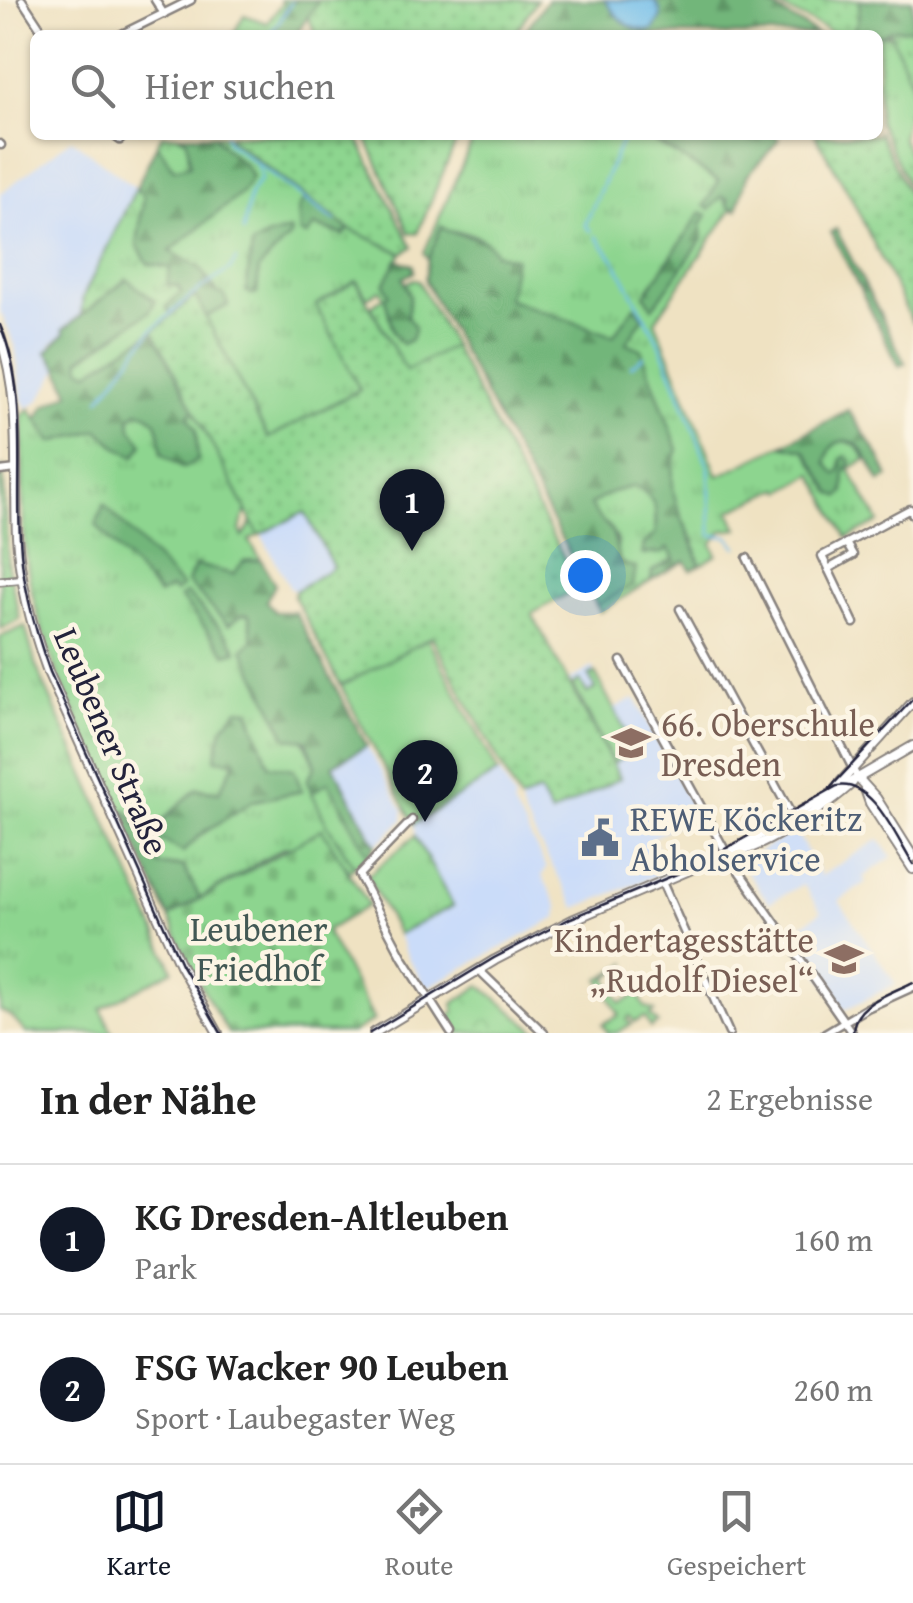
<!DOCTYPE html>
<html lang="de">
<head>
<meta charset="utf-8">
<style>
  body { margin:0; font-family:"Gentium Book Plus",serif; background:#f2f2f2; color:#222 }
  .you { position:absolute; left:585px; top:575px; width:35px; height:35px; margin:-25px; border:8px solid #fff; border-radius:50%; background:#1a73e8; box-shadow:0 0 0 15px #1a73e833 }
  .badge { display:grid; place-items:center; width:65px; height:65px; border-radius:50%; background:#111827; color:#fff; font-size:32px; font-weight:700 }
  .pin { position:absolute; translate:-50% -82px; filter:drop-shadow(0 2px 5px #0008) }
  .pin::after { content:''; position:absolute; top:52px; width:35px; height:30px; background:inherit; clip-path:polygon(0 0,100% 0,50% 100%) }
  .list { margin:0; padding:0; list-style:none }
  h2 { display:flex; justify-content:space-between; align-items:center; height:130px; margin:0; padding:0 40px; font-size:42px }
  h2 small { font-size:32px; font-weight:400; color:#767676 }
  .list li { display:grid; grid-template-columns:65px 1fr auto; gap:30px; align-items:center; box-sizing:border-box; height:150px; padding:0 40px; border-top:2px solid #e0e0e0 }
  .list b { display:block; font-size:38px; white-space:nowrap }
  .list p { margin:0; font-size:32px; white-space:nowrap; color:#767676 }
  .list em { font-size:32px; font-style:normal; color:#767676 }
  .icon { flex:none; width:55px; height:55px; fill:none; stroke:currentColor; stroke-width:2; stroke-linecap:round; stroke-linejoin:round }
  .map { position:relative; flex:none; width:913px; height:1033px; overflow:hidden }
  .search { position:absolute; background:#fff; box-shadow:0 2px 8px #0004; left:30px; right:30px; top:30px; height:110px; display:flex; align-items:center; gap:25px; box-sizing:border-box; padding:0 35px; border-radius:15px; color:#767676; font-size:38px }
  .sheet { height:430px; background:#fff }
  nav { display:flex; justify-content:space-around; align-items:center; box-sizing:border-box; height:140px; border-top:2px solid #e0e0e0; background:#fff; font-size:28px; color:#767676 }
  nav a { display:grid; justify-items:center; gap:5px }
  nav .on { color:#111827 }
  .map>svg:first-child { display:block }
  .built { fill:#cadcf9 }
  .grass { fill:url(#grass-tufts); stroke:#587c65; stroke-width:2.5 }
  .forest { fill:url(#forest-firs); stroke:#4a6c5a; stroke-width:2.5 }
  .cemetery { fill:url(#cemetery-stones); stroke:#587c65; stroke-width:2.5 }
  .park { fill:url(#park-crowns); stroke:#587c65; stroke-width:2.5 }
  .garden { fill:url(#garden-dots); stroke:#587c65; stroke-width:2.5 }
  .pitch { fill:#8dd58f; stroke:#587c65; stroke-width:2.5 }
  .water { fill:url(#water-ripples); stroke:#497092; stroke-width:2.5 }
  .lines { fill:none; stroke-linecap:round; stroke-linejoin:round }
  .stream { stroke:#70bdea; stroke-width:2.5 }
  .minor-casing { stroke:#88827e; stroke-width:11 }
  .tertiary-casing { stroke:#88827e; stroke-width:12 }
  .minor { stroke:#fff; stroke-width:6 }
  .tertiary { stroke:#fff; stroke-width:8 }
  .tram { stroke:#22223b; stroke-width:2.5 }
  .labels { text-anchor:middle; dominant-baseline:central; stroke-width:9; stroke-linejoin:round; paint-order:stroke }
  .education-label { font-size:35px; fill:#785e54; stroke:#fcf5e5; text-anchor:start }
  .street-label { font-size:35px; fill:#22223b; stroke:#fcf5e5 }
  .service-label { font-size:35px; fill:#4e5e75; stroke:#fcf5e5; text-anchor:start }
  .park-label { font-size:35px; fill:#425854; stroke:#fcf5e5 }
</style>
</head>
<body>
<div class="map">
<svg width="913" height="1033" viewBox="0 0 913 1033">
  <defs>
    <pattern id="grass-tufts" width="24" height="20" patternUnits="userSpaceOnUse" patternTransform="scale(2.5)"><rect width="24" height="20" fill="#8dd58f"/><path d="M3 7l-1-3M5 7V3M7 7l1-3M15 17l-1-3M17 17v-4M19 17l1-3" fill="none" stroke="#79b77c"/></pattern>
    <pattern id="forest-firs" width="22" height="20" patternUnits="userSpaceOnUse" patternTransform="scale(2.5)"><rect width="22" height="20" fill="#72b67a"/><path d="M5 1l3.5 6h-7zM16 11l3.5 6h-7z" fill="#5d9465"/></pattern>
    <pattern id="cemetery-stones" width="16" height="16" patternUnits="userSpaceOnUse" patternTransform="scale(2.5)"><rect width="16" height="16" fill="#8dd58f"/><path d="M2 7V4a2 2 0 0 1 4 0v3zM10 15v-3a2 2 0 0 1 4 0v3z" fill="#79b77c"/></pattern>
    <pattern id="park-crowns" width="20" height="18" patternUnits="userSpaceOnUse" patternTransform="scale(2.5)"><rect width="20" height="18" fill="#8dd58f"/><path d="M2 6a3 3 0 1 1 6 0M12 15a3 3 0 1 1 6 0" fill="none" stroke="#79b77c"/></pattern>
    <pattern id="garden-dots" width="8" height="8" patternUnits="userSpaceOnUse" patternTransform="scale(2.5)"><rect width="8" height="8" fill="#8dd58f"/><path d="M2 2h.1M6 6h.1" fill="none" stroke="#79b77c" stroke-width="1.8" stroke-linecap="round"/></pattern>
    <pattern id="water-ripples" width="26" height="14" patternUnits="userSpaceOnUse" patternTransform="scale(2.5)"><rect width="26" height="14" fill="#70bdea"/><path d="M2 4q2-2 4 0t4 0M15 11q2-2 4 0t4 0" fill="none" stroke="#5c99bf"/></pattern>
  </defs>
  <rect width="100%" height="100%" fill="#fcf5e5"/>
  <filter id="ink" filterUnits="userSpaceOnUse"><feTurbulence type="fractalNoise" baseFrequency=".01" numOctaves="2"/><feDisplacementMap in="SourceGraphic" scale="20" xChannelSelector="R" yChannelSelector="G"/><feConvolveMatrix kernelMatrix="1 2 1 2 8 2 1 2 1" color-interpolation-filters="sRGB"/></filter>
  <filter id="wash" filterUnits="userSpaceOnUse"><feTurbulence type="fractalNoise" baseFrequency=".0048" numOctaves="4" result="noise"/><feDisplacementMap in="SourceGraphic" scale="40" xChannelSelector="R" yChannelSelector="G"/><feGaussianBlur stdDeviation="2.25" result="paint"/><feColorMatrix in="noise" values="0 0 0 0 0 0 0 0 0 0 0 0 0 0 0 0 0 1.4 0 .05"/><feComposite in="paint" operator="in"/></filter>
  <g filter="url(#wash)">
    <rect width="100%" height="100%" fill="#efe2c2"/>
    <g class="built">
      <polygon points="71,139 136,188 83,297 81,317 51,345 59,368 40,400 27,408 22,400 15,345 0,311 0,194"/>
      <polygon points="304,512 334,568 295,591 290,588 261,534"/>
      <polygon points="593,667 614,709 635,698 696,814 652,838 670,870 576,908 524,816 520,801 539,791 552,814 620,778 570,680"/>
      <polygon points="367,746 403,810 403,820 376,845 333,764"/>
      <polygon points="499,771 515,801 513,805 547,868 542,875 558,907 557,918 426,988 404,951 398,934 452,906 415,836 414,824"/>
      <polygon points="795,830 821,876 879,839 892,857 863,877 866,882 839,901 896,984 844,1010 791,933 821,912 803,884 769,903 741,863"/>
    </g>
    <g class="grass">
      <polygon points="279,0 298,0 287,5 272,35 233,35 244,15 267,23 283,2"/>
      <polygon points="884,33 886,36 891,34 913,86 913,109 908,112 902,138 913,160 913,195 878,121 878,36"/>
      <polygon points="162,135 178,135 187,140 190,165 175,170 157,144"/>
      <polygon points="232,135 230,140 306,197 298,209 301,229 315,226 344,235 349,229 402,253 385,284 389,295 385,298 393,332 402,344 410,296 405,283 414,279 418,280 453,346 406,372 371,306 384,297 380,290 367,298 357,281 316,305 360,389 268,438 206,317 227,306 201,269 170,251 242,193 241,162 221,148 214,136"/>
      <path d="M475 135H644L720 182 705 206 722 196 732 209 655 321 718 476 782 445 805 450 832 493 840 471 835 474 826 463C832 433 854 436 866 460L849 469 879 522 847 538 813 474 783 491 780 488 730 511 738 529 722 531 712 544 717 555 700 565 694 542 672 498 671 468 626 343 636 306 614 336 508 299C497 261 496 229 448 232L441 226 428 259 424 253Z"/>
      <polygon points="136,188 144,196 137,245 145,255 170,268 182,292 166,307 172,315 126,351 89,372 81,368 80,360 149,312 155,302 126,279 81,317 83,297"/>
      <path d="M202 374 224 467 246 510 240 530 243 537 252 522 259 535 249 540 261 560 244 561 243 614 249 615 253 640 316 765 307 781 328 826 354 867 349 872 337 855 285 847 200 898 183 866 159 865 151 849 163 840 183 852 200 835 253 801 302 791 236 760 219 793 145 838 126 810 121 813C86 736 44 660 29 577 20 524 24 468 22 415L30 409 52 442 98 430 131 428 130 418 138 411C161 416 159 432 162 453L194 408Z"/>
      <polygon points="3,467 8,567 20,619 0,629 0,468"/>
      <path d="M635 486C658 498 657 511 655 535L644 544 668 547 674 559 653 571 651 580 600 612 597 606 633 585 616 553 618 542 608 525 598 520 589 505 612 492Z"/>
      <polygon points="25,626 36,666 173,970 101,1009 113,1033 26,1033 11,1016 0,1011 0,637"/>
      <polygon points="415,836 453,906 398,934 367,876"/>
      <polygon points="628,963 607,978 621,1003 638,994 645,1007 655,1011 650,1015 658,1023 651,1028 645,1017 635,1022 630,1016 627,1020 632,1024 616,1033 608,1033 603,1024 619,1015 600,979"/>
    </g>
    <g class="forest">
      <polygon points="298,0 319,0 296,35 272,35 287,5"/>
      <polygon points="547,0 761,0 819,35 522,35"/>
      <polygon points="860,0 913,0 913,29 895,29 878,36 851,35 858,19"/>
      <path d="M178 135H214C224 153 245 159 252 177L242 193 170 251 201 269 215 292 224 295 228 305 206 317 195 296 172 315 166 307 181 292 178 286 167 285 170 268 148 264 137 245 144 197 136 188 157 144 174 169 190 165 187 140Z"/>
      <polygon points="644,135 776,135 779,140 747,176 737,210 728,206 728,199 722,196 710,209 704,206 719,181"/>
      <polygon points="306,197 349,229 344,235 315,226 307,236 300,233 298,208"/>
      <polygon points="701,212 707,215 701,224 703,238 653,308 645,295"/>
      <path d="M441 226C458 241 483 228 496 254L515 258 508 299 613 336 635 306 644 317 626 343 641 349 678 449C661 496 688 521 700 565L691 570 685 561 651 580 652 571 674 559 668 548 663 553 642 554 644 544 655 535C657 512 658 498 635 486L612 492 590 505C598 521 605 520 611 531 618 542 615 552 621 563L636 568 633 585 597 606 425 281 428 259Z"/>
      <polygon points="836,229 905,363 899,366 831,232"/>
      <polygon points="290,230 291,235 259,269 257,294 251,294 246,291 252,245 266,237"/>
      <polygon points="397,260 413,265 414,272 403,278 410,296 407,317 415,327 411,340 402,344 393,332 385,298 389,295 384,284"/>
      <path d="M127 279 155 301 149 312 80 359 81 368 89 372 153 331 194 409 188 416 196 429 198 460 183 468 162 453C159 432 161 416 138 411L130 418 131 428 143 444 135 456 117 447 98 430 52 442 37 419 45 406 70 393 59 368 47 352 65 333 63 330Z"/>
      <path d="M848 410 878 454 889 477 880 482C871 468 861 434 840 442 830 445 828 453 826 463L836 474 840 471 841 459 846 456 850 461 849 468 845 470 844 492 840 497 832 493 805 450 782 445Z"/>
      <polygon points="104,504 182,587 175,592 171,588 159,595 96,525"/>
      <polygon points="261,560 275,585 266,601 275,612 295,612 367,746 333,765 376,845 368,856 328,783 312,793 307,780 316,765 306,740 287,738 243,649 253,640 249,615 243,614 228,625 187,582 196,565 233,574 244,561"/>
      <polygon points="187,593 230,639 237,651 226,654 180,597"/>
      <polygon points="238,709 249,710 269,765 294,769 302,791 253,801 200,835 183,852 163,841 151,849 159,865 183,866 200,898 169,917 121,813 126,810 145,837 197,788 219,792 235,761 215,759 222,728"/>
    </g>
    <polygon class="cemetery" points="322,829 369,905 326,931 374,1020 352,1033 228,1033 190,966 169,917"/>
    <g class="park">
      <polygon points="328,782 368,856 354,867 328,826 312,793"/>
      <polygon points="480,985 539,1033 460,1033 449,1016 455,1012 453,1004"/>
    </g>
    <g class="garden">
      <polygon points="319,0 537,0 514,35 316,35 308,17"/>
      <polygon points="766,0 860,0 858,19 851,35 837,35"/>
      <polygon points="913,29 913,86 889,30"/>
      <polygon points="878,131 913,203 913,324 850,195 815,135 878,135"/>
      <polygon points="232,135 356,135 412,247 402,253 349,229 230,139"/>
      <polygon points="365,135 459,135 417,234 409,233"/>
      <polygon points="356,281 406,371 453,346 579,587 532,614 620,778 551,814 539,792 520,801 432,637 341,686 294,596 295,591 333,567 305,512 259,535 153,331 195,296 268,438 360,390 316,305"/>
    </g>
    <g class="pitch">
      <polygon points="428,639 498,772 414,824 341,686"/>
      <polygon points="595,673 636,751 613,763 573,685 580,681 587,693 595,689 589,676"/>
    </g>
    <path class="water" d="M605 0H653L659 6 661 17 653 30C632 34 615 17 605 0Z"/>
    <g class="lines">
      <g class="stream">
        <polyline points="270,35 292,2"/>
        <polyline points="225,135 228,143 335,221"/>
        <polyline points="591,231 585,225 624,135"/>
        <polyline points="243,232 250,193 261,178 257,165"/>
        <polyline points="596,236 615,261 661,346 709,468 711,535 729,537 737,547"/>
        <polyline points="631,366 644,356"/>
        <polyline points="100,399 152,330 191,296 230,269 236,260"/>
      </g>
    </g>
  </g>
  <g filter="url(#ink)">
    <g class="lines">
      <g class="minor-casing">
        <g id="minor">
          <polyline points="22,0 45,35"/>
          <polyline points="155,0 164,14"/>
          <polyline points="120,35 191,0"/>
          <polyline points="113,135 120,140 125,135"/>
          <polyline points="0,144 1,145"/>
          <polyline points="0,471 16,469"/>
          <polyline points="747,558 857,777"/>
          <polyline points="828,569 853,555 846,543"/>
          <polyline points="0,581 22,579"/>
          <polyline points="680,609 791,814"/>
          <polyline points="854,623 822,556 910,509 913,515"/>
          <polyline points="621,661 727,854 852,1033"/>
          <polyline points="412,820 359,875 403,958 451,1033"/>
          <polyline points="662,882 729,1033"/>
          <polyline points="479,970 544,1033"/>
          <polyline points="825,1033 867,1008 913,987"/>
        </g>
      </g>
      <g class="tertiary-casing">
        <g id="tertiary">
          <path d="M0 336C22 400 14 469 17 536 20 584 32 628 48 672L180 965 218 1033"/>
          <polyline points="857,777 876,798 913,857"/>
          <polyline points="839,784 913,702"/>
          <polyline points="865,789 870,803 913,869"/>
          <path d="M727 854C757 853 830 804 852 783"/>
          <polyline points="374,1033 495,960 572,920 727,854 913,746"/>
        </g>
      </g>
      <use href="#minor" class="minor"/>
      <use href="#tertiary" class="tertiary"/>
      <g class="tram">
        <path d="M0 325C28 390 16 469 20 538 22 584 34 628 50 672L181 964 221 1033"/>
        <polyline points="830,788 913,699"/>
        <path d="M370 1033 494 958 571 918 691 868 837 786C873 779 896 838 913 864"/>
        <path d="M853 1033C853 1003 890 994 913 982"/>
      </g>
    </g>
  </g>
  <defs>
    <g id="school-bare" transform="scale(3)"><path d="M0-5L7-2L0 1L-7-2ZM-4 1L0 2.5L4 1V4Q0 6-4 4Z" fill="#8d6e63" stroke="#fcf5e5" stroke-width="2.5" paint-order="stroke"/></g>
    <g id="civic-bare" transform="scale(3)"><path d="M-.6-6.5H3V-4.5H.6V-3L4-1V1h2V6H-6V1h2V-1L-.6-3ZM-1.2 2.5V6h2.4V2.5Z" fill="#5c6f8a" stroke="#fcf5e5" stroke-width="2.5" paint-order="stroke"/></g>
  </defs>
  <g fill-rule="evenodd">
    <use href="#school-bare" x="631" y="743"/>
    <use href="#civic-bare" x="600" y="838"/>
    <use href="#school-bare" x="844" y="959"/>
  </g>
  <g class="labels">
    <g class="education-label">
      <text x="661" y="723">66. Oberschule<tspan x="661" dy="40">Dresden</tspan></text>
      <text x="814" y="939" text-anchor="end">Kindertagesstätte<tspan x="814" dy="40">„Rudolf Diesel“</tspan></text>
    </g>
    <g class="street-label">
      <text transform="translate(112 741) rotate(67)">Leubener Straße</text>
    </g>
    <g class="service-label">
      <text x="630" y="818">REWE Köckeritz<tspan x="630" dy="40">Abholservice</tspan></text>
    </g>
    <g class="park-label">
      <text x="259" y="928">Leubener<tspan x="259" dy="40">Friedhof</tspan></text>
    </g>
  </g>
</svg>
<div class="you"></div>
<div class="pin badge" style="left:412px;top:551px">1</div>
<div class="pin badge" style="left:425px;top:822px">2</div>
<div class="search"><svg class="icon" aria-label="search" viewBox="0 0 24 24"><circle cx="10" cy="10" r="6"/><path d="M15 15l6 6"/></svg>Hier suchen</div>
</div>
<section class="sheet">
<h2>In der Nähe<small>2 Ergebnisse</small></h2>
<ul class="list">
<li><span class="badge">1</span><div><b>KG Dresden-Altleuben</b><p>Park</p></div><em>160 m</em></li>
<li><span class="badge">2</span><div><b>FSG Wacker 90 Leuben</b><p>Sport · Laubegaster Weg</p></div><em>260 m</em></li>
</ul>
</section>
<nav>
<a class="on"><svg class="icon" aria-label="map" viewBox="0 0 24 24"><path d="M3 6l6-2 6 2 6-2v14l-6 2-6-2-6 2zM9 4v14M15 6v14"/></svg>Karte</a>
<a><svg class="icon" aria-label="directions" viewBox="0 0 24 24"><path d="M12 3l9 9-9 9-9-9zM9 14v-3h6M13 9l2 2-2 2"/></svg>Route</a>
<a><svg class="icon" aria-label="saved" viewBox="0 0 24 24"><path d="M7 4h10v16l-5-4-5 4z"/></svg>Gespeichert</a>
</nav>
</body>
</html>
